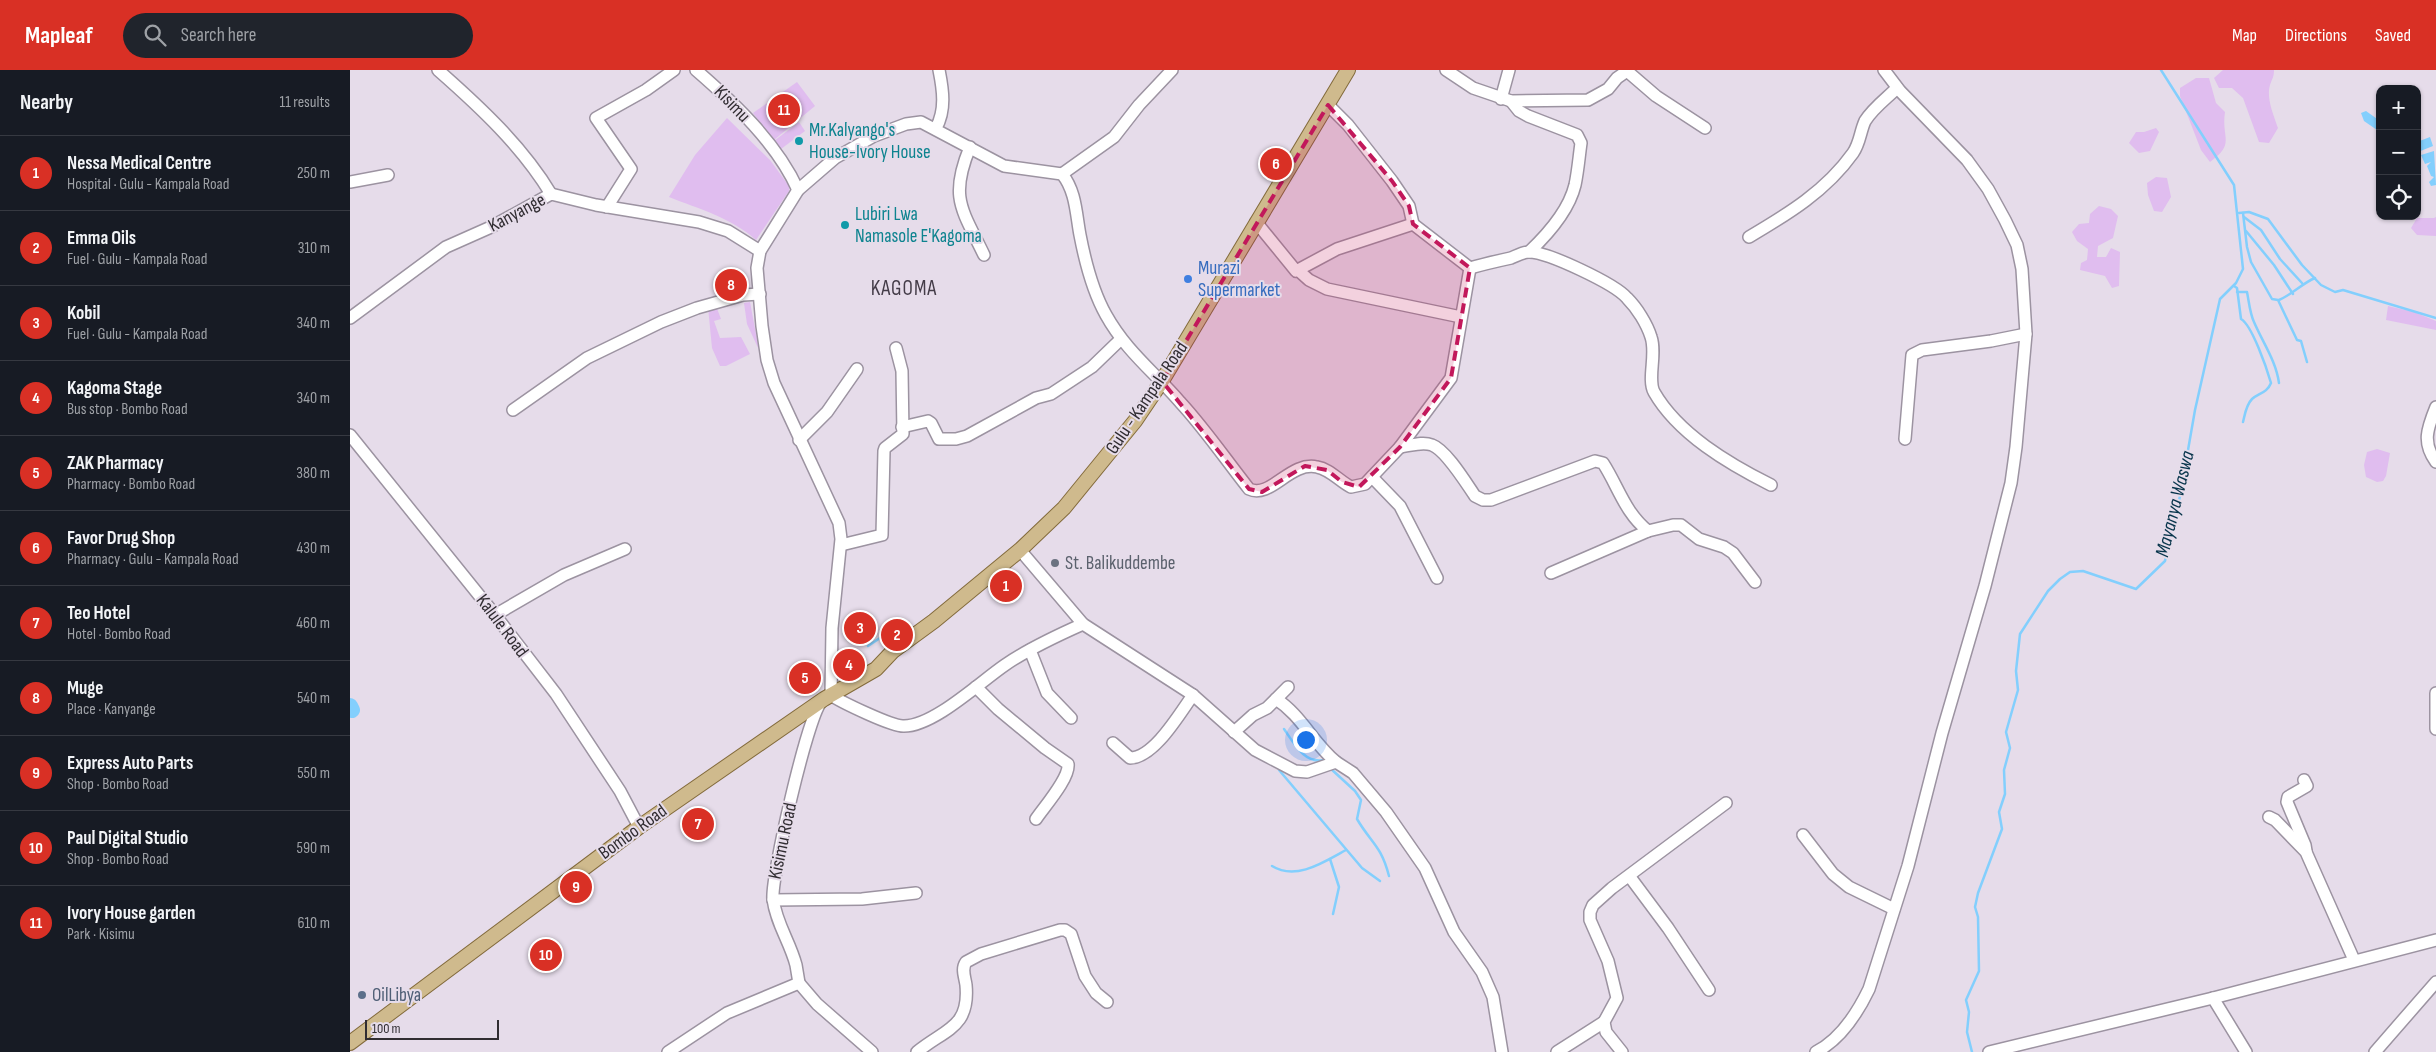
<!DOCTYPE html>
<html lang="en">
<head>
<meta charset="utf-8">
<style>
  body { margin:0; font-family:"Sofia Sans Condensed",sans-serif; background:#20242c; color:#f1f3f6 }
  .controls { position:absolute; right:15px; top:15px; display:grid; overflow:hidden; border-radius:10px; box-shadow:0 1px 4px #0004 }
  .controls button { width:45px; height:45px; display:grid; place-items:center; padding:0; border:0; border-bottom:1px solid #363941; background:#171b24; color:#f1f3f6; font:25px sans-serif }
  .scale { position:absolute; left:15px; bottom:12px; width:134px; box-sizing:border-box; padding-left:5px; border:2px solid #312d32; border-top:0; font-size:14px; line-height:18px; white-space:nowrap; color:#312d32; -webkit-text-stroke:4px #e6dcea; paint-order:stroke }
  .you { position:absolute; left:955px; top:669px; width:18px; height:18px; margin:-12px; border:4px solid #fff; border-radius:50%; background:#1a73e8; box-shadow:0 0 0 8px #1a73e833 }
  .badge { display:grid; place-items:center; width:32px; height:32px; border-radius:50%; background:#d93025; color:#fff; font-size:16px; font-weight:700 }
  .pin { position:absolute; translate:-50% -50%; border:2px solid #fff; box-shadow:0 1px 5px #0006 }
  .list { margin:0; padding:0; list-style:none }
  h2 { display:flex; justify-content:space-between; align-items:center; height:65px; margin:0; padding:0 20px; font-size:21px }
  h2 small { font-size:16px; font-weight:400; color:#9ea1a6 }
  .list li { display:grid; grid-template-columns:32px 1fr auto; gap:15px; align-items:center; box-sizing:border-box; height:75px; padding:0 20px; border-top:1px solid #363941 }
  .list b { display:block; font-size:19px; white-space:nowrap }
  .list p { margin:0; font-size:16px; white-space:nowrap; color:#9ea1a6 }
  .list em { font-size:16px; font-style:normal; color:#9ea1a6 }
  .icon { flex:none; width:28px; height:28px; fill:none; stroke:currentColor; stroke-width:2; stroke-linecap:round; stroke-linejoin:round }
  .map { position:relative; flex:none; width:2086px; height:982px; overflow:hidden }
  header { display:flex; align-items:center; gap:30px; box-sizing:border-box; height:70px; padding:0 25px; background:#d93025; color:#fff }
  header strong { font-size:24px }
  nav { display:flex; gap:28px; margin-inline-start:auto; font-size:18px }
  .search { width:350px; height:45px; background:#20242c; display:flex; align-items:center; gap:12px; box-sizing:border-box; padding:0 18px; border-radius:28px; color:#9ea1a6; font-size:19px }
  main { display:flex }
  aside { flex:1; background:#171b24 }
  .map>svg:first-child { display:block }
  .green { fill:#e0bdef }
  .water { fill:#83cffd }
  .lines { fill:none; stroke-linecap:round; stroke-linejoin:round }
  .stream { stroke:#83cffd; stroke-width:2.5 }
  .river { stroke:#83cffd; stroke-width:16 }
  .minor-casing { stroke:#9c93a1; stroke-width:14 }
  .major-casing { stroke:#836b3c; stroke-width:16 }
  .minor { stroke:#fff; stroke-width:11 }
  .major { stroke:#cfba8d; stroke-width:14 }
  .marked { fill:#c2185b; fill-opacity:0.2; stroke:#c2185b; stroke-width:4; stroke-dasharray:10 6; stroke-linejoin:round }
  .culture-dot { fill:#0f9aa8; stroke:#e6dcea; stroke-width:2 }
  .shop-dot { fill:#3f7fe0; stroke:#e6dcea; stroke-width:2 }
  .worship-dot { fill:#6b7280; stroke:#e6dcea; stroke-width:2 }
  .service-dot { fill:#5c6f8a; stroke:#e6dcea; stroke-width:2 }
  .labels { text-anchor:middle; dominant-baseline:central; stroke-width:4; stroke-linejoin:round; paint-order:stroke }
  .street-label { font-size:19px; fill:#312d32; stroke:#e6dcea }
  .culture-label { font-size:19px; fill:#0d838f; stroke:#e6dcea; text-anchor:start }
  .shop-label { font-size:19px; fill:#366cbe; stroke:#e6dcea; text-anchor:start }
  .worship-label { font-size:19px; fill:#5b616d; stroke:#e6dcea; text-anchor:start }
  .service-label { font-size:19px; fill:#4e5e75; stroke:#e6dcea; text-anchor:start }
  .water-label { font-size:20px; font-style:italic; fill:#07344b; stroke:#e6dcea }
  .quarter-label { font-size:21px; letter-spacing:1px; fill:#443c48; stroke:#e6dcea }
</style>
</head>
<body>
<header>
<strong>Mapleaf</strong>
<div class="search"><svg class="icon" aria-label="search" viewBox="0 0 24 24"><circle cx="10" cy="10" r="6"/><path d="M15 15l6 6"/></svg>Search here</div>
<nav><a>Map</a><a>Directions</a><a>Saved</a></nav>
</header>
<main>
<aside>
<h2>Nearby<small>11 results</small></h2>
<ul class="list">
<li><span class="badge">1</span><div><b>Nessa Medical Centre</b><p>Hospital · Gulu - Kampala Road</p></div><em>250 m</em></li>
<li><span class="badge">2</span><div><b>Emma Oils</b><p>Fuel · Gulu - Kampala Road</p></div><em>310 m</em></li>
<li><span class="badge">3</span><div><b>Kobil</b><p>Fuel · Gulu - Kampala Road</p></div><em>340 m</em></li>
<li><span class="badge">4</span><div><b>Kagoma Stage</b><p>Bus stop · Bombo Road</p></div><em>340 m</em></li>
<li><span class="badge">5</span><div><b>ZAK Pharmacy</b><p>Pharmacy · Bombo Road</p></div><em>380 m</em></li>
<li><span class="badge">6</span><div><b>Favor Drug Shop</b><p>Pharmacy · Gulu - Kampala Road</p></div><em>430 m</em></li>
<li><span class="badge">7</span><div><b>Teo Hotel</b><p>Hotel · Bombo Road</p></div><em>460 m</em></li>
<li><span class="badge">8</span><div><b>Muge</b><p>Place · Kanyange</p></div><em>540 m</em></li>
<li><span class="badge">9</span><div><b>Express Auto Parts</b><p>Shop · Bombo Road</p></div><em>550 m</em></li>
<li><span class="badge">10</span><div><b>Paul Digital Studio</b><p>Shop · Bombo Road</p></div><em>590 m</em></li>
<li><span class="badge">11</span><div><b>Ivory House garden</b><p>Park · Kisimu</p></div><em>610 m</em></li>
</ul>
</aside>
<div class="map">
<svg width="2086" height="982" viewBox="0 0 2086 982">
  <rect width="100%" height="100%" fill="#e6dcea"/>
  <g class="green">
    <path d="M1873 0H1924C1924 7 1922 9 1920 15 1916 28 1924 46 1928 58L1919 73 1909 72 1893 28 1882 18H1869L1864 8Z"/>
    <path d="M1846 8H1859L1866 33 1875 42C1871 69 1886 73 1860 92L1851 80 1830 26V18Z"/>
    <polygon points="447,12 465,36 424,70 403,43"/>
    <path d="M377 48 420 90 439 116V121L406 170C382 148 349 139 319 127L345 85Z"/>
    <polygon points="449,52 455,61 431,79 424,71"/>
    <polygon points="1806,58 1809,62 1800,81 1789,83 1779,73 1786,62 1794,62"/>
    <polygon points="1806,107 1817,108 1821,127 1812,142 1804,141 1798,125 1797,113"/>
    <polygon points="1749,136 1761,139 1768,146 1763,168 1748,176 1747,187 1756,187 1761,178 1770,182 1769,216 1762,218 1755,206 1730,200 1731,193 1737,190 1738,179 1727,171 1722,162 1729,154 1739,153 1740,144"/>
    <polygon points="2086,147 2086,166 2067,165 2061,158 2067,148 2084,148"/>
    <polygon points="400,232 409,280 397,254 394,233"/>
    <polygon points="366,236 371,249 364,251 370,268 391,267 400,284 376,296 370,296 362,278 358,237"/>
    <polygon points="2038,236 2064,242 2086,251 2086,260 2036,250"/>
    <polygon points="2027,379 2040,383 2036,406 2033,411 2027,412 2016,407 2014,395 2017,382"/>
  </g>
  <g class="water">
    <polygon points="2016,41 2030,51 2030,59 2027,60 2014,51 2011,43"/>
    <polygon points="2080,67 2083,76 2068,82 2067,72"/>
    <polygon points="2084,81 2086,115 2081,116 2079,112 2084,107 2081,106 2077,96 2081,92 2075,94 2071,85"/>
  </g>
  <g class="lines">
    <g class="stream">
      <polyline points="1889,143 1899,142 1918,149 1952,195 1971,215 1985,222 1993,220 2086,248"/>
      <polyline points="1893,143 1897,177 1901,192 1922,229 1928,230 1947,270 1951,271 1957,292"/>
      <polyline points="1894,147 1911,160 1930,189 1952,213"/>
      <polyline points="1896,161 1924,195 1943,224"/>
      <path d="M1884 216 1887 218 1891 249C1902 255 1917 299 1921 313 1917 323 1909 323 1902 329 1896 335 1895 344 1893 352"/>
      <path d="M1887 222H1897C1899 232 1900 244 1904 252 1913 273 1926 291 1929 313"/>
      <path d="M1929 230C1943 224 1951 214 1965 208"/>
      <polyline points="518,576 533,566"/>
      <polyline points="485,594 505,583"/>
      <path d="M934 659C944 673 954 694 974 690"/>
      <path d="M980 698 1005 721 1011 730 1007 749C1021 773 1031 775 1039 806"/>
      <polyline points="929,700 1012,798 1030,811"/>
      <polyline points="980,789 989,817 983,844"/>
      <path d="M922 796C946 811 974 792 996 780"/>
      <polyline points="1622,982 1617,962 1619,942 1616,930 1629,901 1628,847 1625,837 1628,823 1652,759 1649,742 1655,724 1654,700 1660,678 1656,662 1668,620 1666,601 1670,564 1698,521 1710,509 1720,502 1733,501 1786,519 1815,491 1830,426 1845,340 1870,229 1886,213 1893,199 1884,115 1811,0"/>
    </g>
    <polyline class="river" points="0,636 2,640"/>
    <g class="minor-casing">
      <g id="minor">
        <path d="M88 0C130 37 172 76 201 124"/>
        <path d="M346 0C384 33 427 73 448 120"/>
        <polyline points="1096,0 1123,18 1161,31 1238,30 1258,19 1267,8 1277,1 1306,26 1355,58"/>
        <polyline points="1151,29 1159,0"/>
        <path d="M1161 31 1169 41 1178 46 1227 65 1231 73C1229 87 1228 101 1225 115 1219 140 1197 165 1179 182"/>
        <polyline points="978,35 998,55 1042,111 1059,136 1063,154"/>
        <path d="M586 58C596 40 593 20 589 0"/>
        <path d="M620 77C599 128 612 139 634 185"/>
        <polyline points="712,104 764,67 789,35 822,0"/>
        <polyline points="0,112 38,105"/>
        <polyline points="257,137 281,99 246,48 296,20 324,0"/>
        <polyline points="906,152 946,201 987,179 1063,154 1120,198"/>
        <path d="M1399 167C1438 144 1476 121 1503 83 1510 73 1510 62 1515 51 1523 38 1537 28 1547 18"/>
        <path d="M1120 198C1134 194 1147 191 1161 188 1166 186 1173 182 1179 182 1198 182 1265 214 1277 228 1287 238 1297 254 1301 267 1307 284 1297 309 1304 322 1328 364 1379 394 1421 415"/>
        <polyline points="949,201 959,210 977,219 1111,247"/>
        <polyline points="0,248 96,177 141,157 201,124 246,135 349,152 378,161 410,181"/>
        <path d="M2086 337C2077 359 2072 373 2086 392"/>
        <polyline points="163,340 237,288 311,252 347,238 393,225 410,224"/>
        <polyline points="552,357 578,351 581,353 589,369 606,369 617,366 686,328 701,324 742,297 771,269"/>
        <polyline points="0,365 145,545 206,624 270,721 289,757"/>
        <polyline points="1555,369 1562,285 1572,280 1641,271 1676,264"/>
        <polyline points="449,370 477,342 507,299"/>
        <path d="M1050 377C1060 376 1072 371 1082 375 1096 380 1116 413 1125 426L1133 430H1141L1245 391 1253 393C1268 416 1275 443 1298 461L1323 455H1331L1349 469 1374 477 1383 483 1405 512"/>
        <polyline points="1022,407 1050,436 1087,508"/>
        <polyline points="491,475 532,465 534,381 535,378 553,364 552,301 546,278"/>
        <polyline points="670,480 733,554 843,625 905,680 945,701 957,702 986,692 1003,703 1036,742 1075,798 1104,862 1132,902 1143,927 1152,982"/>
        <polyline points="1201,503 1298,461"/>
        <polyline points="145,545 214,505 275,479"/>
        <path d="M733 554C706 566 678 579 655 595 630 612 584 656 554 656 543 657 491 632 481 625L482 558 491 469 489 453 424 313 417 290 412 256 407 198 410 181 448 120 485 88 524 66 556 54 571 52 654 96 712 104C726 121 726 144 730 165 735 191 743 222 756 245 776 281 804 302 830 332 855 359 876 390 899 419 921 429 940 391 967 397 980 399 989 411 1001 417L1015 414 1050 377 1101 308 1120 198"/>
        <polyline points="680,580 697,623 721,648"/>
        <path d="M626 617 648 639 695 678 718 694C720 708 694 737 686 749"/>
        <polyline points="2086,623 2086,659"/>
        <path d="M926 629C951 645 963 673 986 692"/>
        <polyline points="884,662 903,645 917,638 938,617"/>
        <path d="M763 673 780 688C804 688 830 643 843 625"/>
        <polyline points="1954,710 1957,716 1938,727 1937,732 1955,775 1956,781"/>
        <polyline points="1919,747 1925,750 1956,782 2004,890"/>
        <polyline points="1453,765 1483,804 1499,817 1544,839"/>
        <polyline points="1280,807 1318,858 1359,920"/>
        <polyline points="423,830 512,829 566,823"/>
        <path d="M449 913C448 907 447 901 446 895 440 872 426 853 423 829 421 806 457 649 471 632"/>
        <polyline points="1863,928 1896,982"/>
        <polyline points="318,982 377,943 449,913 467,934 522,982"/>
        <path d="M567 982C595 959 620 958 616 915 615 907 611 899 616 892L631 884 710 860H715L721 864 735 906 746 923 757 932"/>
        <polyline points="1207,982 1254,952"/>
        <polyline points="1272,982 1256,962 1254,952 1267,928 1258,891 1240,850 1240,842 1243,835 1262,818 1376,733"/>
        <path d="M1466 982C1491 969 1507 944 1519 919L1558 796 1592 663 1635 516 1661 413 1666 377 1676 264 1672 199 1667 175 1655 150 1638 119 1617 90 1550 21 1534 0"/>
        <polyline points="1639,982 1863,928 2086,870"/>
        <polyline points="2025,982 2086,912"/>
      </g>
    </g>
    <g class="major-casing">
      <polyline id="major" points="0,973 289,757 474,629 526,599 543,581 584,551 670,480 714,438 785,351 812,311 998,0"/>
    </g>
    <use href="#minor" class="minor"/>
    <use href="#major" class="major"/>
  </g>
  <path class="marked" d="M978 35 1042 111 1059 136 1063 154 1120 198 1101 308 1050 377 1009 417 992 412 977 400 955 396 912 422 899 419 812 311Z"/>
  <g class="culture-dot">
    <circle cx="449" cy="71" r="5"/>
    <circle cx="495" cy="155" r="5"/>
  </g>
  <circle class="shop-dot" cx="838" cy="209" r="5"/>
  <circle class="worship-dot" cx="705" cy="493" r="5"/>
  <circle class="service-dot" cx="12" cy="925" r="5"/>
  <g class="labels">
    <g class="street-label">
      <text transform="translate(382 34) rotate(46)">Kisimu</text>
      <text transform="translate(167 143) rotate(-28)">Kanyange</text>
      <text transform="translate(797 328) rotate(-56)">Gulu - Kampala Road</text>
      <text transform="translate(152 556) rotate(53)">Kalule Road</text>
      <text transform="translate(283 762) rotate(-36)">Bombo Road</text>
      <text transform="translate(433 771) rotate(-78)">Kisimu Road</text>
    </g>
    <g class="culture-label">
      <text x="459" y="60">Mr.Kalyango's<tspan x="459" dy="22">House-Ivory House</tspan></text>
      <text x="505" y="144">Lubiri Lwa<tspan x="505" dy="22">Namasole E'Kagoma</tspan></text>
    </g>
    <g class="shop-label">
      <text x="848" y="198">Murazi<tspan x="848" dy="22">Supermarket</tspan></text>
    </g>
    <g class="worship-label">
      <text x="715" y="493">St. Balikuddembe</text>
    </g>
    <g class="service-label">
      <text x="22" y="925">OilLibya</text>
    </g>
    <g class="water-label">
      <text transform="translate(1825 434) rotate(-76)">Mayanya Waswa</text>
    </g>
    <g class="quarter-label">
      <text x="554" y="218">KAGOMA</text>
    </g>
  </g>
</svg>
<div class="controls">
<button>+</button>
<button>−</button>
<button><svg class="icon" aria-label="locate" viewBox="0 0 24 24"><circle cx="12" cy="12" r="6"/><path d="M12 2v4M12 18v4M2 12h4M18 12h4"/></svg></button>
</div>
<div class="scale">100 m</div>
<div class="you"></div>
<div class="pin badge" style="left:656px;top:516px">1</div>
<div class="pin badge" style="left:547px;top:565px">2</div>
<div class="pin badge" style="left:510px;top:558px">3</div>
<div class="pin badge" style="left:499px;top:595px">4</div>
<div class="pin badge" style="left:455px;top:608px">5</div>
<div class="pin badge" style="left:926px;top:94px">6</div>
<div class="pin badge" style="left:348px;top:754px">7</div>
<div class="pin badge" style="left:381px;top:215px">8</div>
<div class="pin badge" style="left:226px;top:817px">9</div>
<div class="pin badge" style="left:196px;top:885px">10</div>
<div class="pin badge" style="left:434px;top:40px">11</div>
</div>
</main>
</body>
</html>
